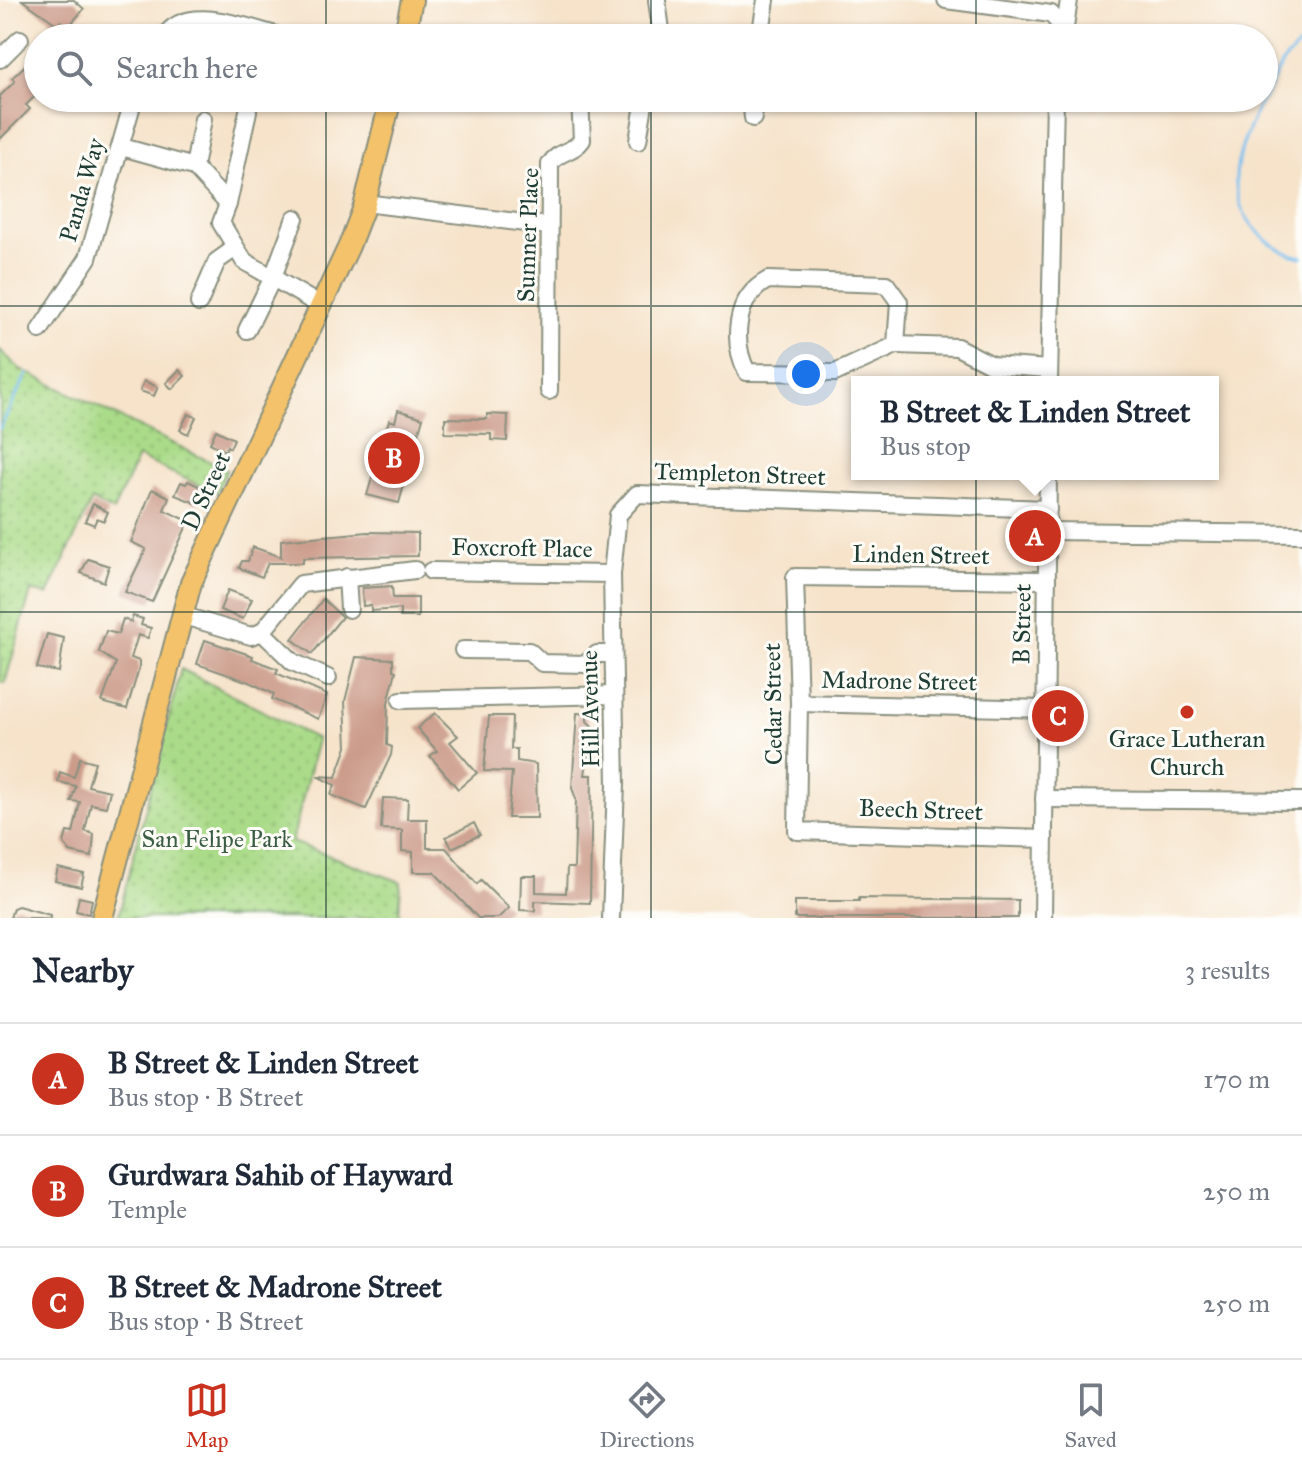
<!DOCTYPE html>
<html lang="en">
<head>
<meta charset="utf-8">
<style>
  body { margin:0; font-family:"IM FELL Great Primer",serif; background:#f6f6f7; color:#1f2937 }
  .you { position:absolute; left:806px; top:374px; width:28px; height:28px; margin:-20px; border:6px solid #fff; border-radius:50%; background:#1a73e8; box-shadow:0 0 0 12px #1a73e833 }
  .badge { display:grid; place-items:center; width:52px; height:52px; border-radius:50%; background:#c8321e; color:#fff; font-size:26px; font-weight:700 }
  .pin { position:absolute; translate:-50% -50%; border:4px solid #fff; box-shadow:0 2px 8px #0006 }
  .popup { position:absolute; left:851px; top:376px; width:368px; height:104px; box-sizing:border-box; display:grid; place-content:center; border-radius:0px; background:#fff; filter:drop-shadow(0 2px 6px #0005); font-size:26px; white-space:nowrap; color:#747a83 }
  .popup b { font-size:30px; color:#1f2937 }
  .popup::after { content:''; position:absolute; left:50%; top:100%; margin-left:-16px; border:16px solid transparent; border-top-color:#fff }
  .list { margin:0; padding:0; list-style:none }
  h2 { display:flex; justify-content:space-between; align-items:center; height:104px; margin:0; padding:0 32px; font-size:34px }
  h2 small { font-size:26px; font-weight:400; color:#747a83 }
  .list li { display:grid; grid-template-columns:52px 1fr auto; gap:24px; align-items:center; box-sizing:border-box; height:112px; padding:0 32px; border-top:2px solid #e0e1e3 }
  .list b { display:block; font-size:30px; white-space:nowrap }
  .list p { margin:0; font-size:26px; white-space:nowrap; color:#747a83 }
  .list em { font-size:26px; font-style:normal; color:#747a83 }
  .icon { flex:none; width:44px; height:44px; fill:none; stroke:currentColor; stroke-width:2; stroke-linecap:round; stroke-linejoin:round }
  .map { position:relative; flex:none; width:1302px; height:918px; overflow:hidden }
  .search { position:absolute; background:#fff; box-shadow:0 2px 6px #0004; left:24px; right:24px; top:24px; height:88px; display:flex; align-items:center; gap:20px; box-sizing:border-box; padding:0 28px; border-radius:44px; color:#747a83; font-size:30px }
  .sheet { height:440px; background:#fff }
  nav { display:flex; justify-content:space-around; align-items:center; box-sizing:border-box; height:112px; border-top:2px solid #e0e1e3; background:#fff; font-size:22px; color:#747a83 }
  nav a { display:grid; justify-items:center; gap:4px }
  nav .on { color:#c8321e }
  .map>svg:first-child { display:block }
  .park { fill:url(#park-dots); stroke:#648c5e; stroke-width:2 }
  .lines { fill:none; stroke-linecap:round; stroke-linejoin:round }
  .stream { stroke:#78bff0; stroke-width:3 }
  .building { fill:#cc9c8b }
  .minor-casing { stroke:#8a907f; stroke-width:20 }
  .major-casing { stroke:#8a907f; stroke-width:24 }
  .minor { stroke:#fff; stroke-width:16 }
  .major { stroke:#f3c26a; stroke-width:20 }
  .grid { fill:none; stroke:#1f3d34; stroke-width:2; stroke-opacity:0.55 }
  .poi-dot { fill:#c8321e; stroke:#fdfcf7; stroke-width:3 }
  .labels { text-anchor:middle; dominant-baseline:central; stroke-width:6; stroke-linejoin:round; paint-order:stroke }
  .street-label { font-size:24px; fill:#1f3d34; stroke:#fdfcf7 }
  .poi-label { font-size:24px; fill:#1f3d34; stroke:#fdfcf7 }
  .park-label { font-size:24px; fill:#3b5d45; stroke:#fdfcf7 }
</style>
</head>
<body>
<div class="map">
<svg width="1302" height="918" viewBox="0 0 1302 918">
  <defs>
    <pattern id="park-dots" width="8" height="8" patternUnits="userSpaceOnUse" patternTransform="scale(2)"><rect width="8" height="8" fill="#aadb89"/><path d="M2 2h.1M6 6h.1" fill="none" stroke="#92bd77" stroke-width="1.8" stroke-linecap="round"/></pattern>
  </defs>
  <rect width="100%" height="100%" fill="#fdfcf7"/>
  <filter id="ink" filterUnits="userSpaceOnUse"><feTurbulence type="fractalNoise" baseFrequency=".0125" numOctaves="2"/><feDisplacementMap in="SourceGraphic" scale="16" xChannelSelector="R" yChannelSelector="G"/><feConvolveMatrix kernelMatrix="1 2 1 2 8 2 1 2 1" color-interpolation-filters="sRGB"/></filter>
  <filter id="wash" filterUnits="userSpaceOnUse"><feTurbulence type="fractalNoise" baseFrequency=".006" numOctaves="4" result="noise"/><feDisplacementMap in="SourceGraphic" scale="32" xChannelSelector="R" yChannelSelector="G"/><feGaussianBlur stdDeviation="1.8" result="paint"/><feColorMatrix in="noise" values="0 0 0 0 0 0 0 0 0 0 0 0 0 0 0 0 0 1.4 0 .05"/><feComposite in="paint" operator="in"/></filter>
  <g filter="url(#wash)">
    <rect width="100%" height="100%" fill="#f6e3ca"/>
    <g class="park">
      <polygon points="0,350 20,369 227,470 216,493 138,457 113,511 92,500 48,595 31,591 5,683 0,682"/>
      <polygon points="181,669 317,739 292,842 401,882 399,918 118,918"/>
    </g>
    <g class="lines">
      <g class="stream">
        <path d="M1264 98C1251 118 1234 161 1236 185 1238 218 1270 252 1302 257"/>
        <polyline points="1264,98 1282,63 1302,42"/>
        <polyline points="0,428 27,374"/>
      </g>
    </g>
    <g id="blocks">
      <g class="building">
        <polygon points="22,0 74,0 84,9 68,27 61,21 58,25"/>
        <polygon points="38,53 38,93 26,105 30,109 0,139 0,96 15,81 12,78"/>
        <polygon points="179,370 185,376 172,389 166,383"/>
        <polygon points="144,381 158,387 154,396 140,391"/>
        <polygon points="398,410 423,418 399,503 367,495 389,420 395,422"/>
        <polygon points="188,414 196,417 188,434 180,430"/>
        <polygon points="487,414 508,415 507,441 491,440 491,434 445,433 445,418 487,419"/>
        <polygon points="216,430 234,439 230,448 227,446 225,451 210,443"/>
        <polygon points="188,481 205,489 198,504 175,495 181,482 186,484"/>
        <polygon points="152,489 169,497 164,510 189,521 152,602 125,592 146,549 131,542"/>
        <polygon points="93,504 108,512 104,521 97,518 94,525 85,521"/>
        <polygon points="368,532 418,533 418,556 303,558 303,563 268,563 262,577 239,568 242,561 248,561 253,547 281,557 281,540"/>
        <polygon points="88,559 109,566 104,582 81,573"/>
        <polygon points="392,586 393,598 418,598 418,617 400,617 400,609 371,611 371,605 363,606 362,588"/>
        <polygon points="228,590 252,599 243,619 220,610"/>
        <polygon points="323,599 342,617 312,654 292,639"/>
        <polygon points="133,616 143,619 141,625 151,628 148,638 138,635 131,658 139,661 139,668 127,709 102,702 116,663 99,652 106,631 118,634 123,619 131,622"/>
        <polygon points="47,634 64,638 59,672 37,668"/>
        <polygon points="205,640 253,656 252,659 278,669 276,673 327,695 318,719 272,699 274,694 249,682 197,664"/>
        <polygon points="356,657 393,659 393,670 396,671 388,703 387,745 392,747 391,755 366,809 331,795 335,785 317,776 336,777 347,747 345,701"/>
        <polygon points="435,713 458,736 450,742 477,773 458,789 430,756 437,751 417,728"/>
        <polygon points="577,713 587,714 587,721 592,726 585,775 592,775 590,903 535,901 535,911 520,910 521,876 536,876 536,892 566,893 567,868 574,868 576,799 572,788"/>
        <polygon points="489,716 512,716 511,749 517,749 517,761 536,764 537,818 508,818 512,772 484,771"/>
        <polygon points="80,758 95,762 88,786 110,791 106,807 91,804 85,831 94,834 92,857 70,852 64,843 67,832 73,833 80,802 71,801 76,786 58,782 60,772 74,777"/>
        <polygon points="383,798 408,799 407,819 427,819 427,848 446,848 477,884 481,880 509,908 498,918 478,918 434,872 413,872 413,852 402,851 402,830 381,829"/>
        <polygon points="474,823 480,835 452,848 446,837"/>
        <polygon points="58,868 84,874 81,887 55,881"/>
        <polygon points="79,897 92,900 89,914 76,911"/>
        <polygon points="859,898 1018,900 1018,918 795,918 795,901 859,901"/>
        <polygon points="18,906 50,915 50,918 10,918 13,908"/>
      </g>
    </g>
  </g>
  <g filter="url(#ink)">
    <use href="#blocks" fill-opacity="0" stroke="#8a907f" stroke-width="2"/>
    <g class="lines">
      <g class="minor-casing">
        <g id="minor">
          <polyline points="657,0 662,38"/>
          <polyline points="946,0 1051,14 1072,38"/>
          <polyline points="1064,34 1069,0"/>
          <path d="M164 38C185 0 254 30 286 38"/>
          <polyline points="760,38 766,0"/>
          <polyline points="0,59 20,39"/>
          <polyline points="751,98 753,118"/>
          <polyline points="638,141 645,98"/>
          <polyline points="122,147 194,167 228,204 221,223 244,261 321,306"/>
          <polyline points="194,167 203,119"/>
          <polyline points="365,203 549,226"/>
          <polyline points="228,204 248,111"/>
          <path d="M768 280 886 284 899 302 896 345 835 373 747 372C732 342 734 298 768 280Z"/>
          <polyline points="199,303 217,261 234,249"/>
          <polyline points="40,330 88,258 134,98"/>
          <polyline points="247,330 273,277 295,218"/>
          <polyline points="896,345 957,347 992,365 1049,369"/>
          <polyline points="1049,382 1055,98"/>
          <path d="M549 391 550 164C559 150 573 153 582 140L580 98"/>
          <polyline points="1047,531 1302,534"/>
          <polyline points="431,571 612,574"/>
          <polyline points="347,577 349,609"/>
          <polyline points="181,615 251,636 262,632 301,584 415,570"/>
          <polyline points="262,632 293,662 328,678"/>
          <polyline points="463,650 529,651 542,663 586,664 597,654 613,654"/>
          <polyline points="401,700 614,695"/>
          <polyline points="799,703 1045,709"/>
          <polyline points="1044,799 1302,801"/>
          <polyline points="1044,839 797,831 799,703 795,577 1047,580"/>
          <polyline points="611,918 616,784 612,574 618,515 637,494 1048,509"/>
          <polyline points="1043,918 1048,474"/>
        </g>
      </g>
      <g class="major-casing">
        <g id="major">
          <polyline points="404,38 412,0"/>
          <polyline points="102,918 191,583 349,246 364,207 391,98"/>
        </g>
      </g>
      <use href="#minor" class="minor"/>
      <use href="#major" class="major"/>
    </g>
  </g>
  <path class="grid" d="M326 0V38M651 0V38M976 0V38M326 98V918M651 98V918M976 98V918M0 306H1302M0 612H1302"/>
  <circle class="poi-dot" cx="1187" cy="712" r="8"/>
  <g class="labels">
    <g class="street-label">
      <text transform="translate(82 190) rotate(-74)">Panda Way</text>
      <text transform="translate(528 235) rotate(-88)">Sumner Place</text>
      <text transform="translate(740 474) rotate(2)">Templeton Street</text>
      <text transform="translate(206 491) rotate(-65)">D Street</text>
      <text transform="translate(522 548) rotate(1)">Foxcroft Place</text>
      <text transform="translate(921 555) rotate(1)">Linden Street</text>
      <text transform="translate(1022 624) rotate(-89)">B Street</text>
      <text transform="translate(899 681) rotate(1)">Madrone Street</text>
      <text transform="translate(773 704) rotate(-91)">Cedar Street</text>
      <text transform="translate(590 709) rotate(-91)">Hill Avenue</text>
      <text transform="translate(921 810) rotate(2)">Beech Street</text>
    </g>
    <g class="poi-label">
      <text x="1187" y="739">Grace Lutheran<tspan x="1187" dy="28">Church</tspan></text>
    </g>
    <g class="park-label">
      <text x="217" y="839">San Felipe Park</text>
    </g>
  </g>
</svg>
<div class="you"></div>
<div class="pin badge" style="left:1035px;top:536px">A</div>
<div class="popup"><b>B Street &amp; Linden Street</b>Bus stop</div>
<div class="pin badge" style="left:394px;top:458px">B</div>
<div class="pin badge" style="left:1058px;top:716px">C</div>
<div class="search"><svg class="icon" aria-label="search" viewBox="0 0 24 24"><circle cx="10" cy="10" r="6"/><path d="M15 15l6 6"/></svg>Search here</div>
</div>
<section class="sheet">
<h2>Nearby<small>3 results</small></h2>
<ul class="list">
<li><span class="badge">A</span><div><b>B Street &amp; Linden Street</b><p>Bus stop · B Street</p></div><em>170 m</em></li>
<li><span class="badge">B</span><div><b>Gurdwara Sahib of Hayward</b><p>Temple</p></div><em>250 m</em></li>
<li><span class="badge">C</span><div><b>B Street &amp; Madrone Street</b><p>Bus stop · B Street</p></div><em>250 m</em></li>
</ul>
</section>
<nav>
<a class="on"><svg class="icon" aria-label="map" viewBox="0 0 24 24"><path d="M3 6l6-2 6 2 6-2v14l-6 2-6-2-6 2zM9 4v14M15 6v14"/></svg>Map</a>
<a><svg class="icon" aria-label="directions" viewBox="0 0 24 24"><path d="M12 3l9 9-9 9-9-9zM9 14v-3h6M13 9l2 2-2 2"/></svg>Directions</a>
<a><svg class="icon" aria-label="saved" viewBox="0 0 24 24"><path d="M7 4h10v16l-5-4-5 4z"/></svg>Saved</a>
</nav>
</body>
</html>
